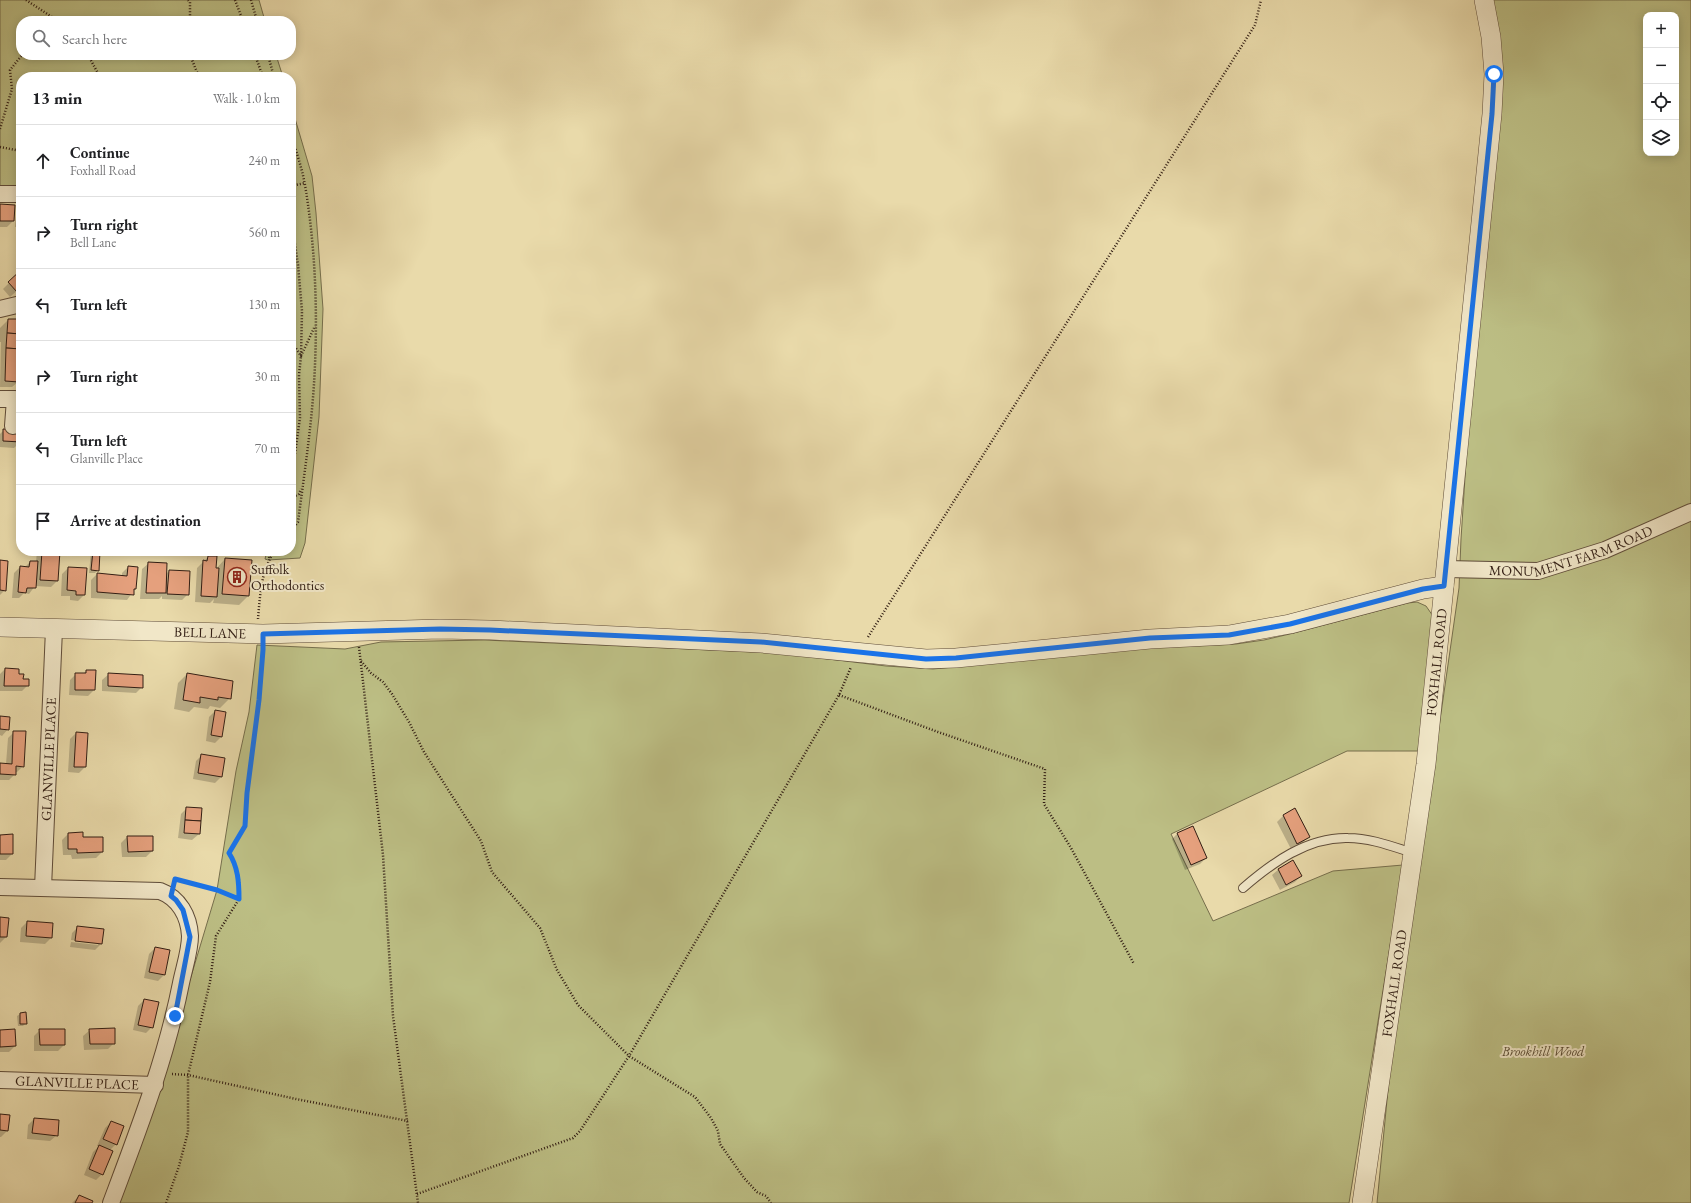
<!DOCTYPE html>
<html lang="en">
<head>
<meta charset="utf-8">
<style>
  body { margin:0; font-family:"EB Garamond",serif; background:#f6f6f6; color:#202124 }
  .controls { position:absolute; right:12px; top:12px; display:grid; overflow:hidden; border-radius:8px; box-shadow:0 2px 10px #0003 }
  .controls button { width:36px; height:36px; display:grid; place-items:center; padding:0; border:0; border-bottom:1px solid #e0e0e0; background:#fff; color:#202124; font:20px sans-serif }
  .stop { position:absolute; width:12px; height:12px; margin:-9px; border:3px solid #1a73e8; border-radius:50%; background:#fff }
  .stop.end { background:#1a73e8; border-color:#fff; box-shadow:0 1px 4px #0008 }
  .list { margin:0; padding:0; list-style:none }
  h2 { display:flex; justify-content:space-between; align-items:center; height:52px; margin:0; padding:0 16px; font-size:17px }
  h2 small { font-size:13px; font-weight:400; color:#757577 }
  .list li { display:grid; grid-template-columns:26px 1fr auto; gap:12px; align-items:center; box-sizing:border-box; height:72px; padding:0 16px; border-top:1px solid #e0e0e0 }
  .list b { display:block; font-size:15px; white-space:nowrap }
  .list p { margin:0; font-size:13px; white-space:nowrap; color:#757577 }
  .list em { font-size:13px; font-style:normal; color:#757577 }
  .icon { flex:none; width:22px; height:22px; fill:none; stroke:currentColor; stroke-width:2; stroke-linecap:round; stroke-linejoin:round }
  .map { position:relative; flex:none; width:1691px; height:1203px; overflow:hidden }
  .search { position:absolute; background:#fff; box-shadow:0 2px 10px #0003; left:16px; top:16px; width:280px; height:44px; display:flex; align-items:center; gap:10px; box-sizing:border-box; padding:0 14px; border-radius:16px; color:#757577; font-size:15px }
  .panel { position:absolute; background:#fff; box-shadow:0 2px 10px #0003; left:16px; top:72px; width:280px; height:484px; border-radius:16px }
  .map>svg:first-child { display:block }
  .green { fill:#bcbe84; stroke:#766e4c; fill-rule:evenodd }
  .shadow { fill:#0003 }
  .building { fill:#e5a07d; stroke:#311d13 }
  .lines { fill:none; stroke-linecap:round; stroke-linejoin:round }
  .service-casing { stroke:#5f4c39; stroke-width:10 }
  .minor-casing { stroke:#5f4c39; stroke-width:18 }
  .tertiary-casing { stroke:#5f4c39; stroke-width:20 }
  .path { stroke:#311d13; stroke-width:2.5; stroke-dasharray:1 2; stroke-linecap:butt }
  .service { stroke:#f1e7c8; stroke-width:8 }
  .minor { stroke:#f1e7c8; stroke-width:16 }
  .tertiary { stroke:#f1e7c8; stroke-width:19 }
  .route { stroke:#1a73e8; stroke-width:5 }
  .labels { text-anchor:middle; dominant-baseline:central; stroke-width:4; stroke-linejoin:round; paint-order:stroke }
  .street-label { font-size:14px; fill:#311d13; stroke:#f1e7c8 }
  .poi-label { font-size:14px; fill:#311d13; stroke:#f1e7c8; text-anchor:start }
  .park-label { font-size:14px; font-style:italic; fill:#5b4d35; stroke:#f1e7c8 }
</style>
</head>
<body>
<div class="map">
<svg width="1691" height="1203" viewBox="0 0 1691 1203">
  <rect width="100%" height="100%" fill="#e9daaa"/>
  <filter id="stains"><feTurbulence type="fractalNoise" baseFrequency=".005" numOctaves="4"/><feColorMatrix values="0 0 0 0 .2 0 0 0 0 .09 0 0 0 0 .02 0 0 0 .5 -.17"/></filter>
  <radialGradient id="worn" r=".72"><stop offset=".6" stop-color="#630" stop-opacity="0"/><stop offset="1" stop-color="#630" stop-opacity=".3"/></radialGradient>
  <g class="green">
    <polygon points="0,0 259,0 265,21 21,21 21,55 276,55 283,77 21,77 21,187 0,187"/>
    <path d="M1486 0H1691V1203H1377L1390 1069 1459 588 1461 539 1488 125ZM1646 15H1676V153H1646Z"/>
    <polygon points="291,105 312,176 316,213 323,309 319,417 305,543 300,558 268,560 265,559 267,551 291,551"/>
    <polygon points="1417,602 1426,606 1435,619 1418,751 1347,751 1171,834 1213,921 1333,871 1403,865 1349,1203 114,1203 162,1073 217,890 236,771 249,712 257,645 345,649 381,642 484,640 779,653 886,666 933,669 1146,648 1236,644 1264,640 1294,633 1408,603"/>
  </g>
  <g class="shadow">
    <polygon points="0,205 13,221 7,227 0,227"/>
    <polygon points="19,213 21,213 21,226 15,227 16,216"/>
    <polygon points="21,242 21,249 18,246"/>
    <polygon points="21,271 21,287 10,297 3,289"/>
    <polygon points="8,320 19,369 21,367 21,382 18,382 12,387 0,387 1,342 0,342 0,328"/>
    <polygon points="4,430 21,431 21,456 19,456 20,442 14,448 0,447 0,434"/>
    <polygon points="37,551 59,551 57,581 51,587 35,586 29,594 24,593 19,598 12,598 14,573 20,567 24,568 30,562 36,562"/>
    <polygon points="91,551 99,551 98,570 95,573 89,573"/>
    <polygon points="208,557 215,570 225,559 251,561 248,596 239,605 213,603 214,599 210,603 195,602 197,568"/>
    <polygon points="0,561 5,590 0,595"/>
    <polygon points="149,563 165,575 169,571 188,594 182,600 162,599 162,596 159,599 140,599 142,569"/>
    <polygon points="128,567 135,589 127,600 91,598 91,580 97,574 122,576 122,573"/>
    <polygon points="68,568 84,595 78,601 70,600 70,596 61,596 62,574"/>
    <polygon points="5,669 18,670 18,675 28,685 22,691 0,691 0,674"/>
    <polygon points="86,671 94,690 88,696 69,695 70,680 76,674 83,674"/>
    <polygon points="109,674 142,687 136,693 102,691 102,680"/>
    <polygon points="187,674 230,698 220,708 210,706 208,709 194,707 189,712 174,709 178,683"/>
    <polygon points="215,711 221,737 215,743 206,741 209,717"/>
    <polygon points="0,717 8,729 2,736 0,735"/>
    <polygon points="14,732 23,766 17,772 15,772 15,774 9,780 0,780 0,764 6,764 8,738"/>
    <polygon points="76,733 85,767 79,773 68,772 70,739"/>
    <polygon points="202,755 221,777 215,783 193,779 196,761"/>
    <polygon points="187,808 199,834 192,840 178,838 181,814"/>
    <polygon points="1295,810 1309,837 1302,843 1291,849 1277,822 1283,816"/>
    <polygon points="1178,833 1206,858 1200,864 1185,870 1172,839"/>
    <polygon points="68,834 82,838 102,852 96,858 72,859 71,855 63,855 62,840"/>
    <polygon points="0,836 12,854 6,860 0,860"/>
    <polygon points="127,837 152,851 146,857 122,857 121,843"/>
    <polygon points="1279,869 1301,876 1295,882 1280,890 1272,875"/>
    <polygon points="0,918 6,937 0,943"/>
    <polygon points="27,922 51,938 45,944 20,942 21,928"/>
    <polygon points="78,927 101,944 95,950 70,947 71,942 98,945 98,943 71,940 72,933"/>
    <polygon points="155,948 164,975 158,981 144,978 149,954"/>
    <polygon points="144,1000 152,1027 146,1033 133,1030 138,1006"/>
    <polygon points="20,1014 26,1023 23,1026 18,1026 17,1016"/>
    <polygon points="40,1030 64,1045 58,1051 34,1051 34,1036"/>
    <polygon points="90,1030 114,1043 108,1049 84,1050 83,1036"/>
    <polygon points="0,1031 15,1046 9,1052 0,1052"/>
    <polygon points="0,1115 7,1131 1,1137 0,1137"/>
    <polygon points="34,1119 57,1135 50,1141 27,1139 28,1125"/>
    <polygon points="111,1122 116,1144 110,1150 102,1174 96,1180 84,1175 93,1152 99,1146 97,1146 105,1128"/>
    <polygon points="79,1196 91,1203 72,1203"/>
  </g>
  <g class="building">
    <polygon points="0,204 15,205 14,221 0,221"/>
    <polygon points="18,212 21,212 21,225 17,224"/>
    <polygon points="21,270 21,288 17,292 8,282"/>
    <polygon points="8,319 21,319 21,334 7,333"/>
    <polygon points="7,333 21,334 21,349 6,348"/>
    <polygon points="6,348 21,349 19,382 5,381"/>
    <polygon points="3,429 21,430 21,442 3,441"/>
    <polygon points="42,551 60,551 58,581 40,580"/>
    <polygon points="93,551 100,551 99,571 91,570"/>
    <polygon points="208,556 217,556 216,568 219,568 217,597 201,596 203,560 207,561"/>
    <polygon points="225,558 252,560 249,596 222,594"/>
    <polygon points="0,560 8,561 6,591 0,590"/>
    <polygon points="30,561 38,561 36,588 27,588 26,593 18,592 20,566 29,567"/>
    <polygon points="148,562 167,563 166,593 146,593"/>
    <polygon points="128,566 138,567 136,589 134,589 134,595 97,592 97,573 127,576"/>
    <polygon points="68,567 87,568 85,595 76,595 76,591 67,590"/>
    <polygon points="169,570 190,571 189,595 167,594"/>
    <polygon points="5,668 19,669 19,674 24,674 23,679 29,679 29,686 4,686"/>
    <polygon points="86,670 96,670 95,690 75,690 75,673 86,673"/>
    <polygon points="108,673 143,675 143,688 108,686"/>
    <polygon points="187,673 233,681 231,699 218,697 218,700 200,697 200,703 183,700"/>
    <polygon points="215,710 226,712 222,737 211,735"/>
    <polygon points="0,716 10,717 9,730 0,729"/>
    <polygon points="13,731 26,731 24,767 16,766 16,775 0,774 0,763 12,764"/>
    <polygon points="76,732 88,733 86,767 74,767"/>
    <polygon points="201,754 225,758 222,777 198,773"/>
    <polygon points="186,807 202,808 201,821 185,820"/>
    <polygon points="1295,808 1310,837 1297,844 1283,815"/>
    <polygon points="185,820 201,821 200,834 184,833"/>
    <polygon points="1193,826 1207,858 1191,865 1177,833"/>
    <polygon points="83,832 83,837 103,837 103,852 77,853 77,849 68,849 68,833"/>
    <polygon points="13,834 13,854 0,854 0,835"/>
    <polygon points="127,836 153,836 153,851 128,852"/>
    <polygon points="1293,860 1302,876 1286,885 1278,869"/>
    <polygon points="0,917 9,918 7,937 0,937"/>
    <polygon points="27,921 53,923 52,938 26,936"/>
    <polygon points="77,926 104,929 102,944 75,941"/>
    <polygon points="155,947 170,950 165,975 149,972"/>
    <polygon points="144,999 159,1002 153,1028 138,1025"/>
    <polygon points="26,1012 27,1024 20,1024 20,1013"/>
    <polygon points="115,1028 115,1044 90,1044 89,1029"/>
    <polygon points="15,1029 16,1046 0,1047 0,1030"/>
    <polygon points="39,1029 65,1029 65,1045 40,1045"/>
    <polygon points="0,1114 10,1115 8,1131 0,1130"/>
    <polygon points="34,1118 59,1120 58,1136 32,1133"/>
    <polygon points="111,1121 124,1126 117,1145 103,1139"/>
    <polygon points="99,1145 113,1151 103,1175 89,1169"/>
    <polygon points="79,1195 93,1201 92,1203 75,1203"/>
  </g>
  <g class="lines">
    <g class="service-casing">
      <path id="service" d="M1243 888C1272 863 1307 837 1348 838 1370 838 1391 846 1413 853"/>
    </g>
    <g class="minor-casing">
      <g id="minor">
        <polyline points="0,194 21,194"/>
        <polyline points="0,309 21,304"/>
        <polyline points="0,399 15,399 13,426"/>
        <path id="s1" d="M1446 569 1538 571 1605 550 1691 512"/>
        <path d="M0 887 160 891C179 898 189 916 190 936 190 951 184 968 181 983 166 1059 138 1131 111 1203"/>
        <path id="s2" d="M43 888 54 629"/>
        <path id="s3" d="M0 1080 155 1085"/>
      </g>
    </g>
    <g class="tertiary-casing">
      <g id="tertiary">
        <path id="s4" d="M0 627 263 634 440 629 490 630 761 643 926 659 956 658 1150 639 1229 635 1290 624 1423 589 1444 586"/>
        <path id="s5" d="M1362 1203 1426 764 1492 114 1494 74 1491 37 1484 0"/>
      </g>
    </g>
    <g class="path">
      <polyline points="26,0 58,21"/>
      <polyline points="188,0 190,2 190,21"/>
      <polyline points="235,0 243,21"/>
      <polyline points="251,0 257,21"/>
      <polyline points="88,55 100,77"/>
      <polyline points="190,55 199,77"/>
      <polyline points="255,55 263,77"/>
      <polyline points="268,55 274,77"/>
      <polyline points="0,129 12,89 10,70 22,55"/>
      <path d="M291 135C296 151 302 168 305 185 316 251 318 318 314 384 311 430 304 476 298 522L291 531"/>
      <polyline points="0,147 21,151"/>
      <polyline points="291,186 305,183"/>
      <polyline points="291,217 298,265 302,311 301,356 299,375 300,418 291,482"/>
      <polyline points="291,341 301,356 315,326"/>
      <polyline points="291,500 294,501 295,496 299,494 301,489"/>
      <polyline points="269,558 271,551"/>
      <path d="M258 619C260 596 261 569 275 551"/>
      <polyline points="868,637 1255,25 1261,0"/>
      <polyline points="359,647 383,855 393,1016 418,1203"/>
      <polyline points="361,661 371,673 383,682 392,694 409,722 424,752 481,841 492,872 540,928 557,970 578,1005 629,1056 695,1097 711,1118 718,1131 720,1144 744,1178 757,1192 766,1196 771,1203"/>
      <polyline points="839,695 938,732 1045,769 1044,804 1071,848 1134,964"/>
      <polyline points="174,881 175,879 217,890 239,899"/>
      <polyline points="172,1074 188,1075 296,1099 408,1121"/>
      <polyline points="417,1194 573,1138 580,1131 629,1056 839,695 851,667"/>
      <polyline points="166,1203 179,1166 188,1132 188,1075 210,982 216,936 239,899 239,880 234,862 229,853 245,826 247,793 259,700 263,649"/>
    </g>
    <use href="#service" class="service"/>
    <use href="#minor" class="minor"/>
    <use href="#tertiary" class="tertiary"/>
  </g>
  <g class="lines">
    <path class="route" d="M175 1016 190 937 183 910 176 900 171 896 175 879 217 890 239 899C239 882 238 867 229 853L245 826 247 793 259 700 263 650V634L440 629 490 630 761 642 926 659 956 658 1150 638 1229 635 1290 624 1423 589 1444 586 1492 114 1494 74"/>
  </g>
  <defs>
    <g id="building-ring" transform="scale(1)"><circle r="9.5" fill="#f1e7c8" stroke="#8f2418" stroke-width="1.5"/><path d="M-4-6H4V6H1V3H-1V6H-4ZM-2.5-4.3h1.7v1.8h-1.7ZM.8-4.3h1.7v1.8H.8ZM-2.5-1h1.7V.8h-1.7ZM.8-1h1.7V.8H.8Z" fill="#8f2418"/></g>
  </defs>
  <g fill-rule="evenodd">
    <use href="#building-ring" x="237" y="577"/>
  </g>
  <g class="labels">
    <g class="street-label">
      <text stroke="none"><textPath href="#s1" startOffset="128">MONUMENT FARM ROAD</textPath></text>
      <text stroke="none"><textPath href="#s4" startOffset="210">BELL LANE</textPath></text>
      <text stroke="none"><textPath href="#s5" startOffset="546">FOXHALL ROAD</textPath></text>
      <text stroke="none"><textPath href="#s2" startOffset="129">GLANVILLE PLACE</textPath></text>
      <text stroke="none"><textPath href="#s5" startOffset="222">FOXHALL ROAD</textPath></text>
      <text stroke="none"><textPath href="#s3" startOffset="77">GLANVILLE PLACE</textPath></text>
    </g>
    <g class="poi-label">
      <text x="251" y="569">Suffolk<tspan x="251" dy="16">Orthodontics</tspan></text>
    </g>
    <g class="park-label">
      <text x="1543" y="1051">Brookhill Wood</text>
    </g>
  </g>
  <rect width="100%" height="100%" filter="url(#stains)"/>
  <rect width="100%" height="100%" fill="url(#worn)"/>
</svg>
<div class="controls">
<button>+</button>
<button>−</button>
<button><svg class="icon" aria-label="locate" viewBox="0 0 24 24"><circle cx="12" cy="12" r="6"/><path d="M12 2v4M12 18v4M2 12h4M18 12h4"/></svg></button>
<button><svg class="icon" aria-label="layers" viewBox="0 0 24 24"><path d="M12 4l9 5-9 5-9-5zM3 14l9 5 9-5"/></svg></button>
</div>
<div class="stop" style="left:1494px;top:74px"></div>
<div class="stop end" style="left:175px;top:1016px"></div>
<div class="search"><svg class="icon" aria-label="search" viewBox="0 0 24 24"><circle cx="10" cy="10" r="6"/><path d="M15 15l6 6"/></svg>Search here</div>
<section class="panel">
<h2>13 min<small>Walk · 1.0 km</small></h2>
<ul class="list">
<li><svg class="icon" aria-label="ahead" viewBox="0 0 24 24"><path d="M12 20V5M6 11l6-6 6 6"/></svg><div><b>Continue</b><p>Foxhall Road</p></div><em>240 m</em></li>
<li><svg class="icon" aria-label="right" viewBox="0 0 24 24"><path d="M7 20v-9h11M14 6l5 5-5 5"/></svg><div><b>Turn right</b><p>Bell Lane</p></div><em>560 m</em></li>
<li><svg class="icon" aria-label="left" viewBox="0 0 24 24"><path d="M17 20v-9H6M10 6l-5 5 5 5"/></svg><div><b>Turn left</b></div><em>130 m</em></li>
<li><svg class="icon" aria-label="right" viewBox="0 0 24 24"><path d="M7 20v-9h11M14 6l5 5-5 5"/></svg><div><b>Turn right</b></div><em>30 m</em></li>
<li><svg class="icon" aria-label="left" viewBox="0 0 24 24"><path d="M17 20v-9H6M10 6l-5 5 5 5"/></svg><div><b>Turn left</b><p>Glanville Place</p></div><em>70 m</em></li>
<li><svg class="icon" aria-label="arrive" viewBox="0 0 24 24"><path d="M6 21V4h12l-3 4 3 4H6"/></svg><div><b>Arrive at destination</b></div></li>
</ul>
</section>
</div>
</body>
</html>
